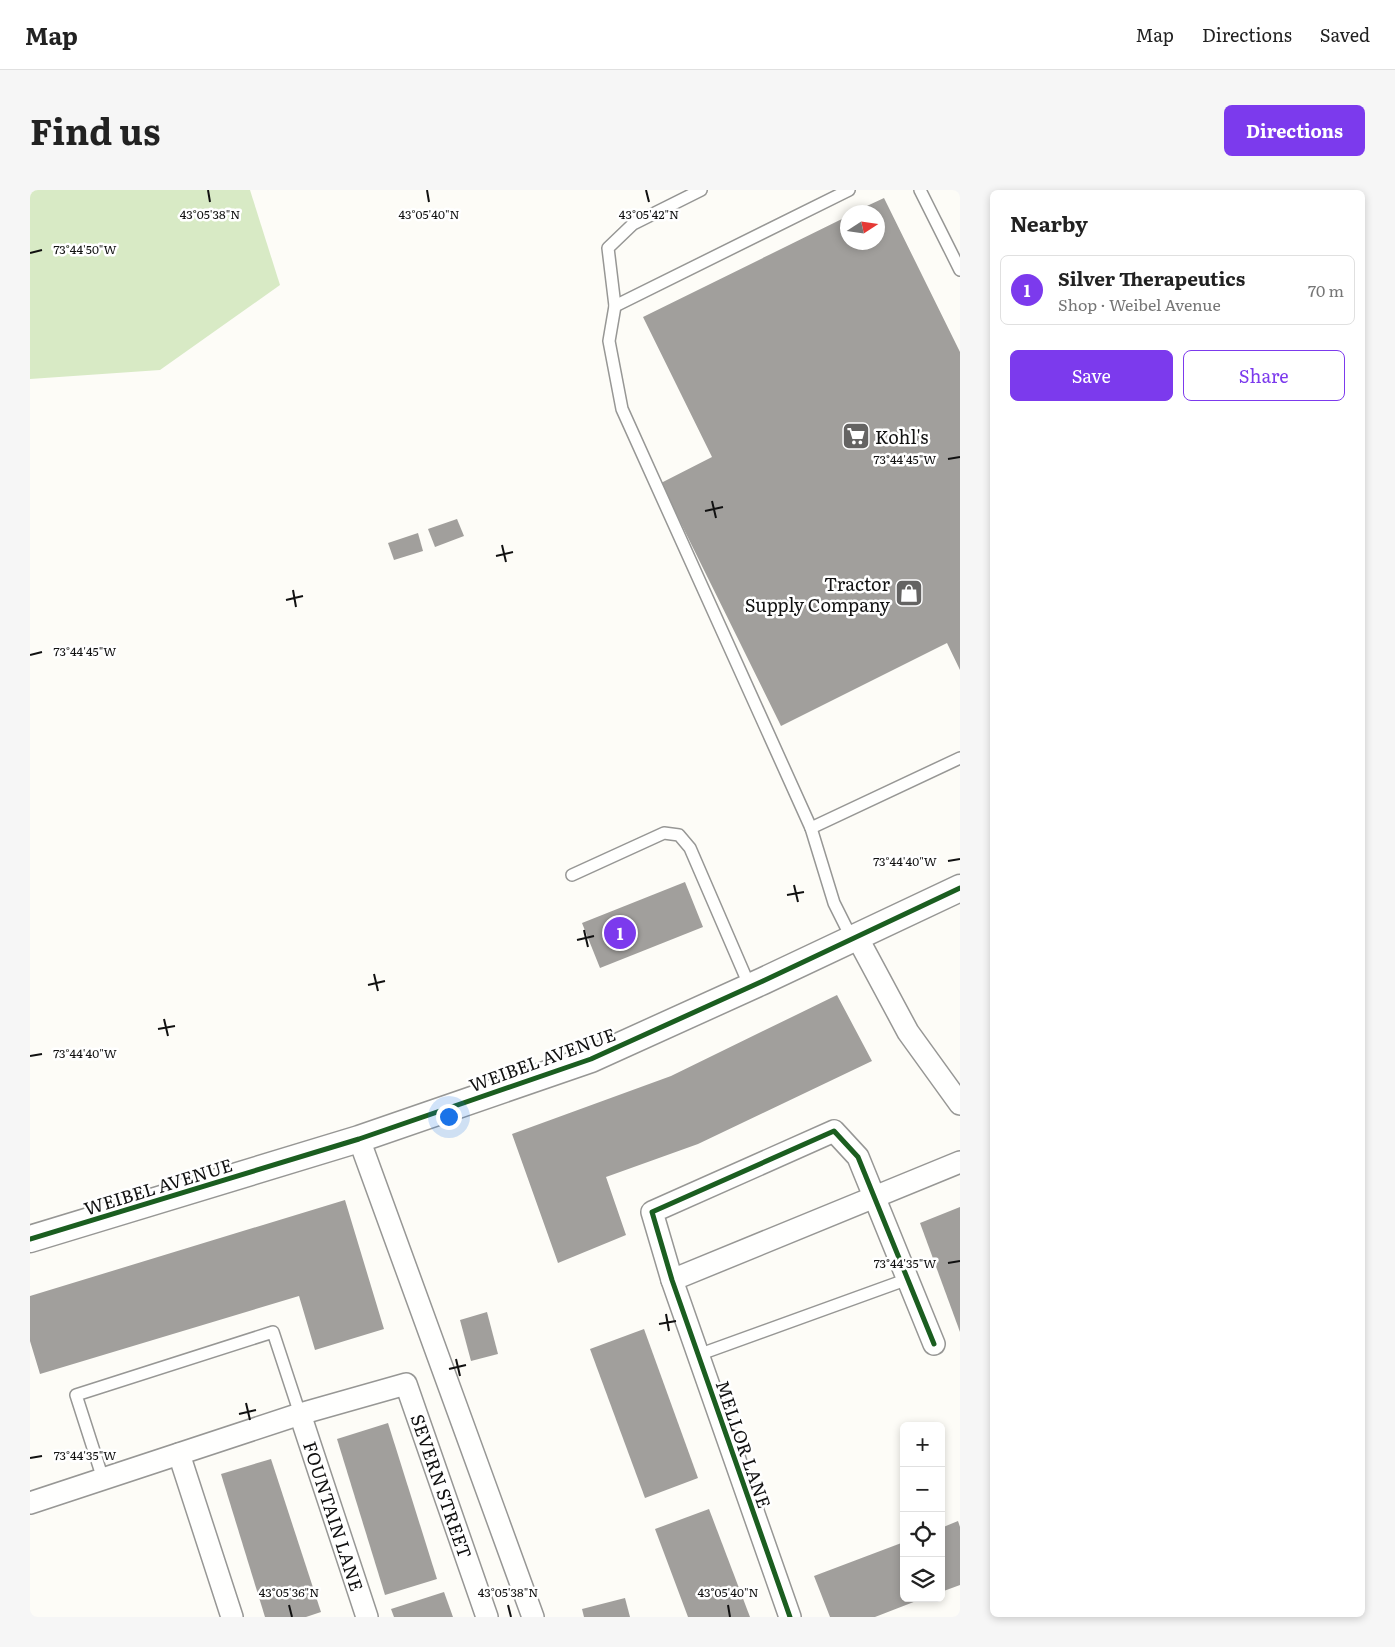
<!DOCTYPE html>
<html lang="en">
<head>
<meta charset="utf-8">
<style>
  body { margin:0; font-family:Literata,serif; background:#f6f6f6; color:#222 }
  .controls { position:absolute; right:15px; bottom:15px; display:grid; overflow:hidden; border-radius:8px; box-shadow:0 2px 8px #0003 }
  .controls button { width:45px; height:45px; display:grid; place-items:center; padding:0; border:0; border-bottom:1px solid #e0e0e0; background:#fff; color:#222; font:25px sans-serif }
  .compass { position:absolute; left:810px; top:15px; width:45px; height:45px; border-radius:50%; background:#fff; box-shadow:0 2px 8px #0003; rotate:78deg }
  .you { position:absolute; left:418px; top:926px; width:18px; height:18px; margin:-12px; border:4px solid #fff; border-radius:50%; background:#1a73e8; box-shadow:0 0 0 8px #1a73e833 }
  .badge { display:grid; place-items:center; width:32px; height:32px; border-radius:50%; background:#7c3aed; color:#fff; font-size:16px; font-weight:700 }
  .pin { position:absolute; translate:-50% -50%; border:2px solid #fff; box-shadow:0 1px 5px #0006 }
  .list { margin:0; padding:0; list-style:none }
  h2 { display:flex; justify-content:space-between; align-items:center; height:65px; margin:0; padding:0 20px; font-size:21px }
  h2 small { font-size:16px; font-weight:400; color:#767676 }
  .list li { display:grid; grid-template-columns:32px 1fr auto; gap:15px; align-items:center; box-sizing:border-box; height:70px; margin:0 10px 10px; padding:0 10px; border:1px solid #e0e0e0; border-radius:8px }
  .list b { display:block; font-size:19px; white-space:nowrap }
  .list p { margin:0; font-size:16px; white-space:nowrap; color:#767676 }
  .list em { font-size:16px; font-style:normal; color:#767676 }
  .actions { display:flex; gap:10px; padding:15px 20px }
  .actions a { flex:1; padding:11px 0; border:1px solid #7c3aed; border-radius:8px; text-align:center; font-size:18px; color:#7c3aed }
  .actions .main { background:#7c3aed; color:#fff }
  .icon { flex:none; width:28px; height:28px; fill:none; stroke:currentColor; stroke-width:2; stroke-linecap:round; stroke-linejoin:round }
  .map { position:relative; flex:none; width:930px; height:1427px; overflow:hidden; border-radius:8px }
  header { display:flex; align-items:center; gap:30px; box-sizing:border-box; height:70px; padding:0 25px; background:#fff; border-bottom:1px solid #e0e0e0 }
  header strong { font-size:24px }
  nav { display:flex; gap:28px; margin-inline-start:auto; font-size:18px }
  .intro { display:flex; align-items:center; justify-content:space-between; box-sizing:border-box; height:120px; padding:0 30px }
  h1 { margin:0; font-size:35px }
  .button { padding:12px 22px; border-radius:8px; background:#7c3aed; color:#fff; font-size:18px; font-weight:700 }
  main { display:flex; gap:30px; padding:0 30px }
  aside { flex:1; background:#fff; border-radius:8px; box-shadow:0 2px 8px #0003 }
  .map>svg:first-child { display:block }
  .forest { fill:#d8eac5 }
  .building { fill:#a19f9c }
  .lines { fill:none; stroke-linecap:round; stroke-linejoin:round }
  .service-casing { stroke:#979795; stroke-width:14 }
  .minor-casing { stroke:#979795; stroke-width:24 }
  .tertiary-casing { stroke:#979795; stroke-width:29 }
  .service { stroke:#fffffe; stroke-width:11 }
  .minor { stroke:#fffffe; stroke-width:21 }
  .tertiary { stroke:#fffffe; stroke-width:26 }
  .cycleway-casing { stroke:#fff; stroke-width:8 }
  .cycleway { stroke:#1b5e20; stroke-width:5 }
  .ticks { fill:none; stroke:#111; stroke-width:2 }
  .labels { text-anchor:middle; dominant-baseline:central; stroke-width:5; stroke-linejoin:round; paint-order:stroke }
  .poi-label { font-size:18px; fill:#111; stroke:#fff; text-anchor:start }
  .street-label { font-size:18px; fill:#111; stroke:#fff }
  .ticks-label { font-size:12px; text-anchor:middle; fill:#111; stroke:#fff; stroke-width:5; stroke-linejoin:round; paint-order:stroke }
</style>
</head>
<body>
<header>
<strong>Map</strong>
<nav><a>Map</a><a>Directions</a><a>Saved</a></nav>
</header>
<div class="intro"><h1>Find us</h1><a class="button">Directions</a></div>
<main>
<div class="map">
<svg width="930" height="1427" viewBox="0 0 930 1427">
  <rect width="100%" height="100%" fill="#fdfcf7"/>
  <polygon class="forest" points="0,0 220,0 250,95 130,180 0,189"/>
  <g class="building">
    <polygon points="854,8 930,162 930,480 917,453 751,536 631,293 682,267 613,127 818,26 818,52 848,52 848,22 824,22"/>
    <polygon points="427,329 434,346 405,357 398,339"/>
    <polygon points="388,343 393,361 364,370 358,353"/>
    <polygon points="655,692 673,737 570,778 552,733"/>
    <polygon points="807,805 842,871 668,954 576,987 596,1045 528,1073 482,944 641,886"/>
    <polygon points="315,1010 354,1139 285,1160 269,1106 10,1184 0,1151 0,1106"/>
    <polygon points="930,1017 930,1142 890,1033"/>
    <polygon points="457,1122 468,1164 441,1171 430,1130"/>
    <polygon points="614,1139 668,1288 615,1308 560,1159"/>
    <polygon points="358,1233 407,1389 355,1405 307,1249"/>
    <polygon points="241,1269 291,1422 276,1427 235,1427 191,1284"/>
    <polygon points="679,1319 720,1427 658,1427 625,1339"/>
    <polygon points="928,1331 930,1337 930,1395 911,1402 911,1338"/>
    <polygon points="874,1352 874,1408 894,1408 845,1427 800,1427 784,1386"/>
    <polygon points="414,1402 423,1427 364,1427 361,1419"/>
    <polygon points="595,1408 600,1427 554,1427 552,1419"/>
  </g>
  <g class="lines">
    <g class="service-casing">
      <g id="service">
        <polyline points="671,0 603,34 578,58 585,116 579,151 592,219 781,638"/>
        <polyline points="890,0 930,80"/>
        <polyline points="585,116 819,0"/>
        <polyline points="542,685 634,643 649,645 660,658 720,797"/>
        <polyline points="822,749 804,713 781,638 930,568"/>
        <polyline points="668,1165 878,1089"/>
        <polyline points="73,1289 46,1205 243,1142 270,1224"/>
      </g>
    </g>
    <g class="minor-casing">
      <g id="minor">
        <polyline points="827,747 878,842 930,914"/>
        <polyline points="329,949 503,1427"/>
        <polyline points="642,1090 930,972"/>
        <polyline points="270,1224 337,1427"/>
        <polyline points="149,1264 202,1427"/>
        <polyline points="0,1313 270,1224 376,1194 457,1427"/>
        <polyline points="760,1427 642,1090 622,1022 804,941 828,967 904,1154"/>
      </g>
    </g>
    <g class="tertiary-casing">
      <polyline id="tertiary" points="0,1049 329,949 561,869 733,791 930,698"/>
    </g>
    <use href="#service" class="service"/>
    <use href="#minor" class="minor"/>
    <use href="#tertiary" class="tertiary"/>
    <g class="cycleway-casing">
      <g id="cycleway">
        <polyline points="0,1049 329,949 561,869 733,791 930,698"/>
        <polyline points="760,1427 642,1090 622,1022 804,941 828,967 904,1154"/>
      </g>
    </g>
    <use href="#cycleway" class="cycleway"/>
  </g>
  <path class="ticks" d="M178 0 180 12M397 0 399 12M616 0 619 12M0 63 12 60M918 269 930 267M682 311 686 328M675 321 693 317M472 355 476 372M466 366 483 362M263 400 266 417M256 410 273 406M0 465 12 462M918 671 930 669M764 695 768 712M757 705 774 702M554 740 558 757M547 750 564 746M344 784 348 801M338 795 355 791M134 829 138 846M128 839 145 836M0 866 12 864M918 1073 930 1071M636 1124 639 1141M629 1134 646 1131M426 1169 430 1186M419 1179 436 1175M216 1213 220 1230M209 1224 226 1220M0 1268 12 1266M259 1415 262 1427M478 1415 481 1427M698 1415 700 1427"/>
  <defs>
    <g id="supermarket-square" transform="scale(1.4375)"><rect x="-9" y="-9" width="18" height="18" rx="4" fill="#646362" stroke="#fff"/><path d="M-6-5.5h2.5l.6 2H6L4.5 2H-2.5L-4.4-4H-6ZM-1.5 3.2a1.3 1.3 0 1 0 .1 0ZM3 3.2a1.3 1.3 0 1 0 .1 0Z" fill="#fff"/></g>
    <g id="shop-square" transform="scale(1.4375)"><rect x="-9" y="-9" width="18" height="18" rx="4" fill="#646362" stroke="#fff"/><path d="M-5-2.5h2.3a2.7 3.5 0 0 1 5.4 0H5L5.5 6h-11ZM-1.5-2.5h3a1.5 2.3 0 0 0-3 0Z" fill="#fff"/></g>
  </defs>
  <g fill-rule="evenodd">
    <use href="#supermarket-square" x="826" y="246"/>
    <use href="#shop-square" x="879" y="403"/>
  </g>
  <g class="labels">
    <g class="poi-label">
      <text x="845" y="246">Kohl's</text>
      <text x="860" y="393" text-anchor="end">Tractor<tspan x="860" dy="21">Supply Company</tspan></text>
    </g>
    <g class="street-label">
      <text transform="translate(512 869) rotate(-20)">WEIBEL AVENUE</text>
      <text transform="translate(128 996) rotate(-17)">WEIBEL AVENUE</text>
      <text transform="translate(714 1254) rotate(71)">MELLOR LANE</text>
      <text transform="translate(412 1296) rotate(71)">SEVERN STREET</text>
      <text transform="translate(304 1326) rotate(72)">FOUNTAIN LANE</text>
    </g>
  </g>
  <g class="ticks-label">
    <text x="180" y="29">43°05'38"N</text>
    <text x="399" y="29">43°05'40"N</text>
    <text x="619" y="29">43°05'42"N</text>
    <text x="55" y="64">73°44'50"W</text>
    <text x="875" y="274">73°44'45"W</text>
    <text x="55" y="466">73°44'45"W</text>
    <text x="875" y="676">73°44'40"W</text>
    <text x="55" y="868">73°44'40"W</text>
    <text x="875" y="1078">73°44'35"W</text>
    <text x="55" y="1270">73°44'35"W</text>
    <text x="259" y="1407">43°05'36"N</text>
    <text x="478" y="1407">43°05'38"N</text>
    <text x="698" y="1407">43°05'40"N</text>
  </g>
</svg>
<div class="controls">
<button>+</button>
<button>−</button>
<button><svg class="icon" aria-label="locate" viewBox="0 0 24 24"><circle cx="12" cy="12" r="6"/><path d="M12 2v4M12 18v4M2 12h4M18 12h4"/></svg></button>
<button><svg class="icon" aria-label="layers" viewBox="0 0 24 24"><path d="M12 4l9 5-9 5-9-5zM3 14l9 5 9-5"/></svg></button>
</div>
<svg class="compass" viewBox="-18 -18 36 36"><path d="M0-13l5 13h-10z" fill="#e53935"/><path d="M0 13l5-13h-10z" fill="#767676"/></svg>
<div class="you"></div>
<div class="pin badge" style="left:590px;top:743px">1</div>
</div>
<aside>
<h2>Nearby<small></small></h2>
<ul class="list">
<li><span class="badge">1</span><div><b>Silver Therapeutics</b><p>Shop · Weibel Avenue</p></div><em>70 m</em></li>
</ul>
<div class="actions"><a class="main">Save</a><a>Share</a></div>
</aside>
</main>
</body>
</html>
